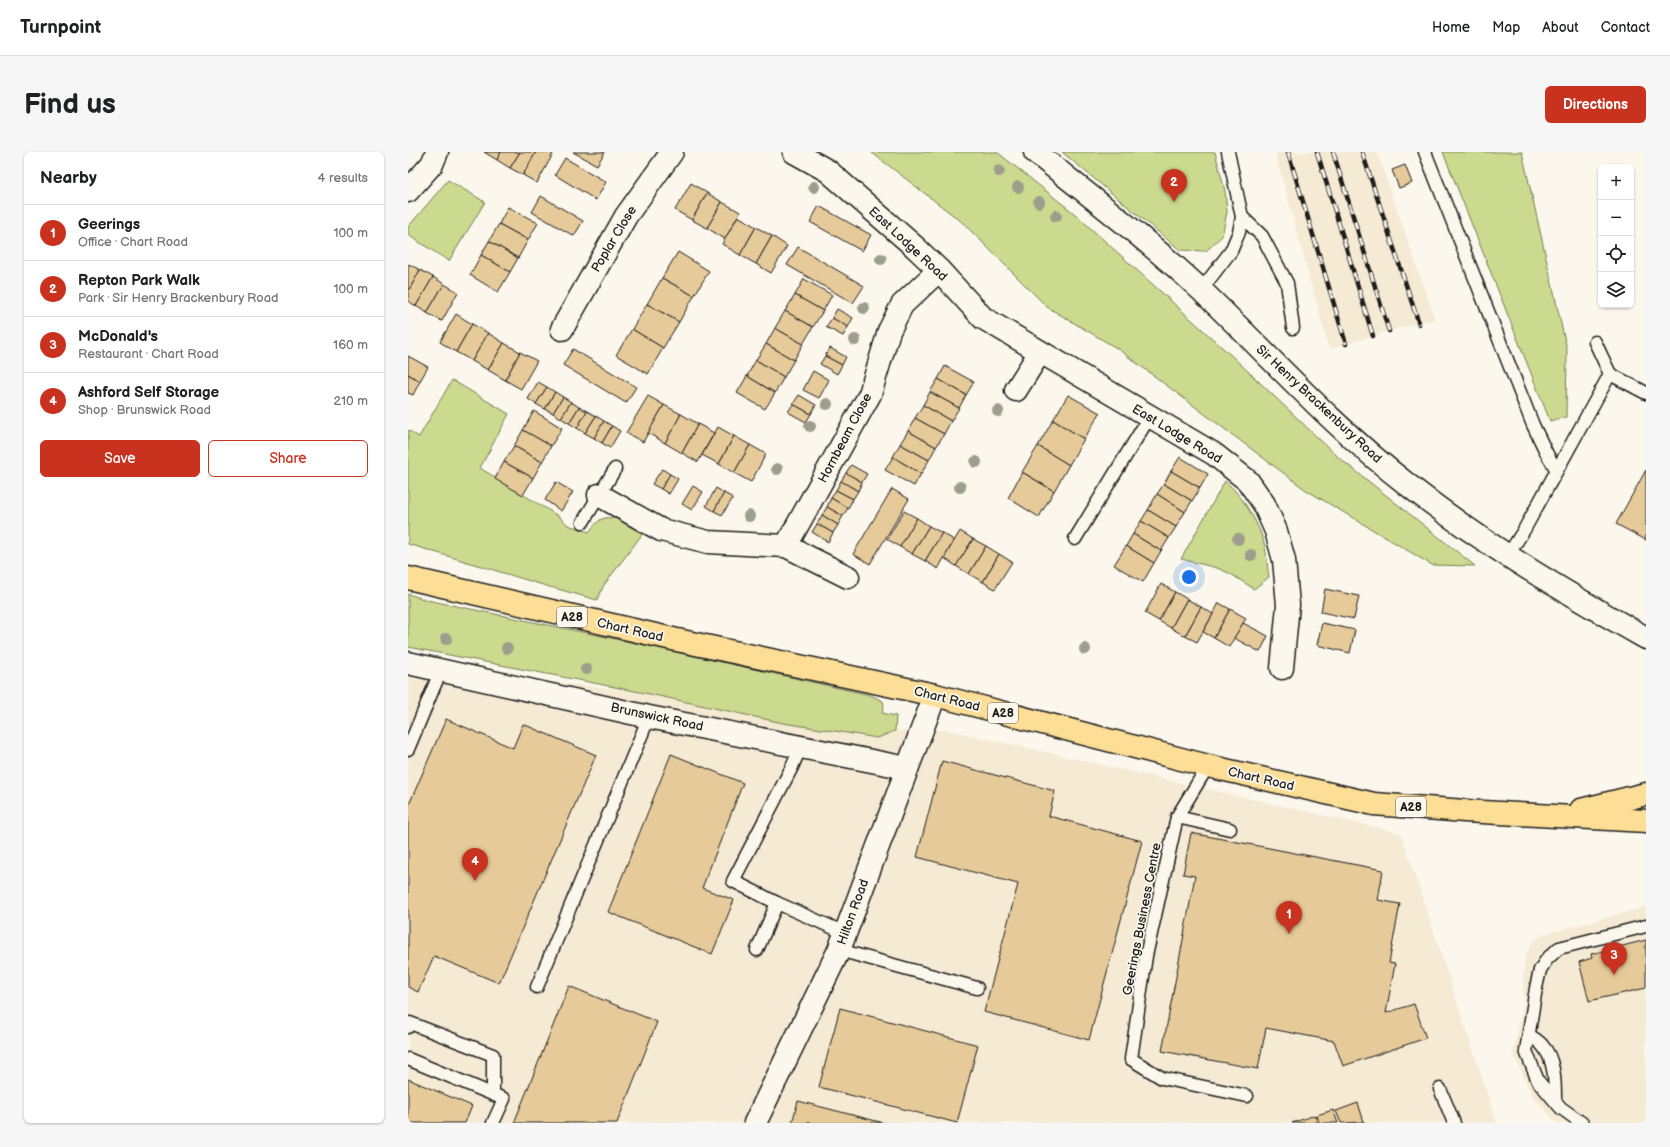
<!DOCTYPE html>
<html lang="en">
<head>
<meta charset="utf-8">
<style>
  body { margin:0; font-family:"Balsamiq Sans",sans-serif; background:#f6f6f6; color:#202124 }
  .controls { position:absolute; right:12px; top:12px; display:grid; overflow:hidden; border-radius:6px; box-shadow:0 1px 3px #0004 }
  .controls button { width:36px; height:36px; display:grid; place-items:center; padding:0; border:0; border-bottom:1px solid #e0e0e0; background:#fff; color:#202124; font:20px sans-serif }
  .you { position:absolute; left:781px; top:425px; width:14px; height:14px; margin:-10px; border:3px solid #fff; border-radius:50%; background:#1a73e8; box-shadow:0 0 0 6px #1a73e833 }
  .badge { display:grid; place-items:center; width:26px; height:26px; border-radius:50%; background:#c8321e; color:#fff; font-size:13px; font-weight:700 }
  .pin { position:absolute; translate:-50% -33px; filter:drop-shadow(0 1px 2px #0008) }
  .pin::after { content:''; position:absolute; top:21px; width:14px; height:12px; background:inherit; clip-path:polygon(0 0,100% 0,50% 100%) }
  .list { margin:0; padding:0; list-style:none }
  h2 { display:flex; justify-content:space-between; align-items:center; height:52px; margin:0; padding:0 16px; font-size:17px }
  h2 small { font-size:13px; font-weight:400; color:#757577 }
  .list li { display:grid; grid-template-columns:26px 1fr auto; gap:12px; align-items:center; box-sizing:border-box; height:56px; padding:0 16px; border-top:1px solid #e0e0e0 }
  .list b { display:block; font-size:15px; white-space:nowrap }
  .list p { margin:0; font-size:13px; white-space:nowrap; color:#757577 }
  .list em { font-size:13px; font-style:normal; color:#757577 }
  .actions { display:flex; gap:8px; padding:12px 16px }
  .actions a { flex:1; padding:9px 0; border:1px solid #c8321e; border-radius:6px; text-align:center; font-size:14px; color:#c8321e }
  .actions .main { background:#c8321e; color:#fff }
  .icon { flex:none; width:22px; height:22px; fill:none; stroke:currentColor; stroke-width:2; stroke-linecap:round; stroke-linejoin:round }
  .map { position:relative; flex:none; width:1238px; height:971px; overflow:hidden; border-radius:6px }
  header { display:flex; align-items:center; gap:24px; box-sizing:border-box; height:56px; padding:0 20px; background:#fff; border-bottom:1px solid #e0e0e0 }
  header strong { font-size:19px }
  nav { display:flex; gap:22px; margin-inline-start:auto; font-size:14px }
  .intro { display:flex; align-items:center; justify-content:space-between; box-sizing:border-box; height:96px; padding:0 24px }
  h1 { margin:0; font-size:28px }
  .button { padding:10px 18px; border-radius:6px; background:#c8321e; color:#fff; font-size:14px; font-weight:700 }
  main { display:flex; gap:24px; padding:0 24px }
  aside { flex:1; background:#fff; border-radius:6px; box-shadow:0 1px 3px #0004 }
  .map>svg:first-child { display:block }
  .built { fill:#f5ead3 }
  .green { fill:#cbda8e; stroke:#747b55 }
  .building { fill:#e6ca9a; stroke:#1c1c1c }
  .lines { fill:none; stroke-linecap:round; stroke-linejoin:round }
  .service-casing { stroke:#1c1c1c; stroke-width:15 }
  .minor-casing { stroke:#1c1c1c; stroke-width:25 }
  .primary-casing { stroke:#1c1c1c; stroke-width:25 }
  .service { stroke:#fbf7ec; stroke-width:12 }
  .minor { stroke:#fbf7ec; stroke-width:22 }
  .primary { stroke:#fcde96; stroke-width:22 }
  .rail-casing { stroke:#1c1c1c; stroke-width:4.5 }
  .rail { stroke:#fbf7ec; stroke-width:3; stroke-dasharray:9; stroke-linecap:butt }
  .tree { fill:#9e9e8c }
  .labels { text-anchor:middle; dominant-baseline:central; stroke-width:3.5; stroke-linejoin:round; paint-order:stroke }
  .shield { fill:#fbf7ec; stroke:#5f5e5a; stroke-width:1 }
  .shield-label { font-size:12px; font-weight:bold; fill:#1c1c1c }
  .street-label { font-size:13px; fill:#1c1c1c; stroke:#fbf7ec }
</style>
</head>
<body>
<header>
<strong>Turnpoint</strong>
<nav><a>Home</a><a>Map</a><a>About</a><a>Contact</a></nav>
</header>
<div class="intro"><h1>Find us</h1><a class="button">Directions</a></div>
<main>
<aside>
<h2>Nearby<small>4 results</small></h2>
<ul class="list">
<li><span class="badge">1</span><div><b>Geerings</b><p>Office · Chart Road</p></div><em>100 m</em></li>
<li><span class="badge">2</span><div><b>Repton Park Walk</b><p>Park · Sir Henry Brackenbury Road</p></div><em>100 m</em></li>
<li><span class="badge">3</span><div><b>McDonald's</b><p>Restaurant · Chart Road</p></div><em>160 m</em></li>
<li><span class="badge">4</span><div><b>Ashford Self Storage</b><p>Shop · Brunswick Road</p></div><em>210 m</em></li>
</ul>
<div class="actions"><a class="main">Save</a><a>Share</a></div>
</aside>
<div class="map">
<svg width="1238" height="971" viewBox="0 0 1238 971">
  <rect width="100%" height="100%" fill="#fbf7ec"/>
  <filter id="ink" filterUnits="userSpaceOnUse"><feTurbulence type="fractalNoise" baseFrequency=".025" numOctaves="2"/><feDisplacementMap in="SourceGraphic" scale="8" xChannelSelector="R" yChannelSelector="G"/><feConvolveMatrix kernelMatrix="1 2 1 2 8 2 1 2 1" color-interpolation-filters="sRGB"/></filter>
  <g filter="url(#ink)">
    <g class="built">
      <polygon points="867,0 969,0 1027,167 981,179 921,197"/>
      <polygon points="0,512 237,541 487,579 540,578 993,681 1089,971 0,971"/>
      <polygon points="1238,755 1238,971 1149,971 1125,945 1105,901 1116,849 1115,826 1117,806 1123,792 1136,782"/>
    </g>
    <g class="green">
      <polygon points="463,0 589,0 667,62 827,207 930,305 1067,414 1024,413 898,338 710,197 639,155 554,70"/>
      <polygon points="654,0 807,0 817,39 819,60 814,84 798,99 772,98"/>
      <polygon points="1035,0 1114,0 1159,198 1158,265 1142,269"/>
      <polygon points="40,28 77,50 41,109 0,83 0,75"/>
      <path d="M44 228 101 262 72 316 150 364 160 373 181 380C184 376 188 371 192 368 205 360 224 374 236 380L196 433 189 448 135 433 0 392V278L11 285Z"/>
      <path d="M817 329C833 342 851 371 856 391 859 402 859 414 861 425L846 437 823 422 809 416 773 407Z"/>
      <polygon points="0,442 19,448 256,497 462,543 475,549 476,554 474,561 488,564 487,579 469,586 433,580 375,571 237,541 0,495"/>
    </g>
    <g class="building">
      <polygon points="76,0 93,0 89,8"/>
      <polygon points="93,0 112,0 102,16 89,8"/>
      <polygon points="112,0 128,0 115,23 102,16"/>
      <polygon points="128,0 141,0 145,2 129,31 115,23"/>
      <polygon points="165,0 197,0 189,13"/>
      <polygon points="157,6 198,30 188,48 147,23"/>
      <polygon points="997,13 1004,31 991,36 984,18"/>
      <polygon points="283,31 299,41 284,68 267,58"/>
      <polygon points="299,41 314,50 299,76 284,68"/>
      <polygon points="133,44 175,69 166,84 124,60"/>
      <polygon points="314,50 332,60 317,87 299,76"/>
      <polygon points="411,54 463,83 454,99 402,70"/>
      <polygon points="100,55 130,71 120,88 91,72"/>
      <polygon points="330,64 348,75 332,103 314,92"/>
      <polygon points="91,72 120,88 110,106 81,89"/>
      <polygon points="348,75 364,84 348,112 332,103"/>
      <polygon points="364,84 379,94 363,121 348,112"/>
      <polygon points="81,89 110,106 102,120 73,103"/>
      <polygon points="390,95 456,134 445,151 379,113"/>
      <polygon points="270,100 301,119 286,144 254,126"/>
      <polygon points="73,103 102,120 90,140 62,123"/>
      <polygon points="1,112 12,118 0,140 0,114"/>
      <polygon points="12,118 25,125 8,154 0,149 0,140"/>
      <polygon points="25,125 36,132 19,161 8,154"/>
      <polygon points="254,126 286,144 271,170 239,152"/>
      <polygon points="396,127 424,143 415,159 387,143"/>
      <polygon points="36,132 50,140 34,169 19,161"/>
      <polygon points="387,143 415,159 405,175 377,159"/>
      <polygon points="239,152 271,170 255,196 224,177"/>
      <polygon points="429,157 445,166 440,175 424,166"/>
      <polygon points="377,159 405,175 395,192 367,176"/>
      <polygon points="48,162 64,172 48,200 32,190"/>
      <polygon points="424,166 440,175 435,184 418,175"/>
      <polygon points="64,172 80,181 64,209 48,200"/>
      <polygon points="367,176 395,192 386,208 358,192"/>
      <polygon points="224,177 255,196 240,222 208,203"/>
      <polygon points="80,181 96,191 80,218 64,209"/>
      <polygon points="96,191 112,200 97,228 80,218"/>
      <polygon points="358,192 386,208 376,225 348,208"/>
      <polygon points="422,196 438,205 434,213 417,204"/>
      <polygon points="165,197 228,235 218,251 155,213"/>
      <polygon points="112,200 129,209 113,237 97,228"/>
      <polygon points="0,204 20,215 12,229 0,222"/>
      <polygon points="417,204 434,213 429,222 412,212"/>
      <polygon points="348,208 376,225 367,241 339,224"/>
      <polygon points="537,214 566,230 558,243 530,227"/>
      <polygon points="405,219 421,228 411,246 395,238"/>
      <polygon points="0,222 12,229 5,243 0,241"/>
      <polygon points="339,224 367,241 357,257 329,241"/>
      <polygon points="530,227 558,243 551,256 522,240"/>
      <polygon points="130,230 139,235 128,252 120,247"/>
      <polygon points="139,235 147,240 137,257 128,252"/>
      <polygon points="147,240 155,245 145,261 137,257"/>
      <polygon points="522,240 551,256 543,269 515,253"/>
      <polygon points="391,243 408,253 403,262 385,252"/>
      <polygon points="660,243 692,261 676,287 645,268"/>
      <polygon points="240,244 256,253 235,290 218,281"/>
      <polygon points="155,245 163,250 153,266 145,261"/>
      <polygon points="163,250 171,255 161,271 153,266"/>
      <polygon points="385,252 403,262 398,270 380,260"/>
      <polygon points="256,253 273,262 257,291 240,281"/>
      <polygon points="515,253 543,269 536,282 507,266"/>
      <polygon points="171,255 179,259 169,276 161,271"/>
      <polygon points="126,259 154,276 143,294 115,278"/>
      <polygon points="179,259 188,264 177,281 169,276"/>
      <polygon points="273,262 290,272 274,301 257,291"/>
      <polygon points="188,264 196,269 186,286 177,281"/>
      <polygon points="507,266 536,282 528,295 500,279"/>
      <polygon points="645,268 676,287 661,313 630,294"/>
      <polygon points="196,269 204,274 194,291 186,286"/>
      <polygon points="290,272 306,281 290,310 274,301"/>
      <polygon points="204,274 212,279 202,296 194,291"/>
      <polygon points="310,275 326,284 311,312 294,303"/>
      <polygon points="115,278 143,294 134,310 106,294"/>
      <polygon points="500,279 528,295 521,308 492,292"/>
      <polygon points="326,284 342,293 326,321 311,312"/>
      <polygon points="492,292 521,308 513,322 485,305"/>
      <polygon points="342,293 358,302 343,330 326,321"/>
      <polygon points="106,294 134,310 125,326 96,310"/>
      <polygon points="630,294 661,313 646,339 614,320"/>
      <polygon points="485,305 513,322 506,334 477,318"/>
      <polygon points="772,305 800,322 792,336 763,319"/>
      <polygon points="96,310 125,326 115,343 87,327"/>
      <polygon points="443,313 459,322 454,330 438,321"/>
      <polygon points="254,317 262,322 253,337 244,332"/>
      <polygon points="1238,318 1238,388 1208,372"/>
      <polygon points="763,319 792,336 784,349 756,332"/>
      <polygon points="614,320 646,339 631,365 600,346"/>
      <polygon points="438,321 454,330 450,339 433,329"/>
      <polygon points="262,322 270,327 261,342 253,337"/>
      <polygon points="433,329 450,339 445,347 428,338"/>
      <polygon points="148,330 165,340 153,359 137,348"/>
      <polygon points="756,332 784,349 777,360 749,342"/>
      <polygon points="285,334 295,340 284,358 274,352"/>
      <polygon points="308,336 316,341 306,359 298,354"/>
      <polygon points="484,337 501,347 462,412 445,402"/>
      <polygon points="428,338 445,347 440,356 423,346"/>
      <polygon points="316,341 325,346 314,363 306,359"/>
      <polygon points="749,342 777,360 768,375 740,358"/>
      <polygon points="423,346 440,356 435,364 419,355"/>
      <polygon points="419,355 435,364 430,373 414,363"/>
      <polygon points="740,358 768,375 761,386 733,369"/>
      <polygon points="496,359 509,366 492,395 479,387"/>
      <polygon points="414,363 430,373 425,381 409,372"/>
      <polygon points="509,366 521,374 504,402 492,395"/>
      <polygon points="733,369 761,386 753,399 725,382"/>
      <polygon points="409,372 425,381 420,390 404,380"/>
      <polygon points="521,374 534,381 517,409 504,402"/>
      <polygon points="552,379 565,387 548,414 536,406"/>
      <polygon points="534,381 546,388 530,417 517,409"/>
      <polygon points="725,382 753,399 746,411 718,394"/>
      <polygon points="565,387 578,394 561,422 548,414"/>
      <polygon points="578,394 591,402 575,430 561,422"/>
      <polygon points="718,394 746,411 735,430 706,413"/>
      <polygon points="591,402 604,410 587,437 575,430"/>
      <polygon points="753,432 767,440 751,469 737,461"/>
      <polygon points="917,437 951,444 946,467 913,460"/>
      <polygon points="767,440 779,447 763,476 751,469"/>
      <polygon points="779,447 793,455 777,484 763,476"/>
      <polygon points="811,451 822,457 806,486 795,480"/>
      <polygon points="793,455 805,462 789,490 777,484"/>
      <polygon points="822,457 838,466 821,495 806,486"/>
      <polygon points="835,471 860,484 852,500 826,486"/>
      <polygon points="914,471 947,478 942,501 909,493"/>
      <polygon points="38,567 105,596 115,572 188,603 91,831 26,804 10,840 0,835 0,655"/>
      <polygon points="263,602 335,631 294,736 326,748 304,802 200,760"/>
      <polygon points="534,609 647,639 641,664 734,689 681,888 576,860 610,732 509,705"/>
      <polygon points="783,681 975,718 970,748 992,752 981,811 987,812 978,861 1006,852 1018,886 935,914 926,889 858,876 850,917 754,899 787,724 775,722"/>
      <polygon points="1238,788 1238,836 1181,849 1171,810 1184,806 1183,802"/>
      <polygon points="161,834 249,870 209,971 106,971"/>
      <polygon points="432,856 570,893 549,971 411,935"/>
      <polygon points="0,927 64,954 57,971 0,971"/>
      <polygon points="390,949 476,971 384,971"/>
      <polygon points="950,951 956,970 933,971 928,959"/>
      <polygon points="925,958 930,971 911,971 909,963"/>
      <polygon points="907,963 909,971 884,971"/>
    </g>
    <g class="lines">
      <g class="service-casing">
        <g id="service">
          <polyline points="1017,0 1125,273 1139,302 1148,317"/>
          <polyline points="834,65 854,84 879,131 885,176"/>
          <polyline points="793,138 823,99 831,80 834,65 820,0"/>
          <polyline points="1202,222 1238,241"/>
          <polyline points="175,370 207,317"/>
          <polyline points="667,387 742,264"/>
          <polyline points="1100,403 1116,378 1202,222 1187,190"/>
          <polyline points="0,597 33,518"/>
          <polyline points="800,614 769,665 738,804 723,907 754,926 839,944"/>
          <polyline points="769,665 822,677"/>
          <polyline points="369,751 437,781"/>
          <polyline points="349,798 369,751 325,729 384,615 393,594"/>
          <polyline points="431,798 569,836"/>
          <polyline points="129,835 241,565"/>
          <polyline points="0,875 2,871 85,903 85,942"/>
          <path d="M1121 883C1125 886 1131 889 1134 893 1147 907 1147 930 1147 948"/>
          <polyline points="0,907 96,947 85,971"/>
          <polyline points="1032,937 1046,971"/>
          <polyline points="1174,971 1153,956 1130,929 1118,899 1128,836 1132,818 1139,807 1151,796 1238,774"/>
        </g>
      </g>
      <g class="minor-casing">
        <g id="minor">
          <polyline points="386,0 420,19 508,96 531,118 575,166 806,302 840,329 856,352 868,379 876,408 880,453 874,516"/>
          <path d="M627 0C683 45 741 89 794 139 862 204 925 275 1000 333 1074 391 1156 440 1238 486"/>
          <polyline points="0,39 24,12 29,0"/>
          <polyline points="154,177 218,64 264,0"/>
          <polyline points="608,238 632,200"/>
          <polyline points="191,343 253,378 300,390 378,394 440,425"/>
          <polyline points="378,394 462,242 481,179 494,153 531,118"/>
          <polyline points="0,511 241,565 499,616"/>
          <polyline points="347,971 431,798 527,543"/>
        </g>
      </g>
      <g class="primary-casing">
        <g id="primary">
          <polyline points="0,426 269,488 527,543 800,614 966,652 1057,659 1238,669"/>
          <polyline points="1173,658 1238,642"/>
        </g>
      </g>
      <use href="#service" class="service"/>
      <use href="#minor" class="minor"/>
      <use href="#primary" class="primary"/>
      <g class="rail-casing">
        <g id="rail">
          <polyline points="880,0 938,192"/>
          <polyline points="909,0 965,184"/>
          <polyline points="925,0 981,179"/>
          <polyline points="954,0 1011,172"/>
        </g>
      </g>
      <use href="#rail" class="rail"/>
    </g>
    <g class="tree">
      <circle cx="591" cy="19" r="6"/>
      <circle cx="406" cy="35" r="6"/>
      <circle cx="610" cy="35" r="6"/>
      <circle cx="631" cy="50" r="6"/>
      <circle cx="648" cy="64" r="6"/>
      <circle cx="473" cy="107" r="6"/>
      <circle cx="456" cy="156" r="6"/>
      <circle cx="447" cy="188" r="6"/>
      <circle cx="419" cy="252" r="6"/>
      <circle cx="590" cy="259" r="6"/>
      <circle cx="402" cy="274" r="6"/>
      <circle cx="568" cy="310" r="6"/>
      <circle cx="369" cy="317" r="6"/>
      <circle cx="552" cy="335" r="6"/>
      <circle cx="341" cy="364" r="6"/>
      <circle cx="830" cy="387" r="6"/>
      <circle cx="843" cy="403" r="6"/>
      <circle cx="38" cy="487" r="6"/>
      <circle cx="99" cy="496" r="6"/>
      <circle cx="677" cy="497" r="6"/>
      <circle cx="178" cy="517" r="6"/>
    </g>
  </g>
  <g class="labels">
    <g class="shield">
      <rect x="149" y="455" width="30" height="20" rx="3"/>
      <rect x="580" y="551" width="30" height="20" rx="3"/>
      <rect x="988" y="645" width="30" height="20" rx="3"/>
    </g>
    <g class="shield-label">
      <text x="164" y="465">A28</text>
      <text x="595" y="561">A28</text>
      <text x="1003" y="655">A28</text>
    </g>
    <g class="street-label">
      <text transform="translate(206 87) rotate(-59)">Poplar Close</text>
      <text transform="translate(500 92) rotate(43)">East Lodge Road</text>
      <text transform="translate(911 252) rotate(43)">Sir Henry Brackenbury Road</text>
      <text transform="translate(769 282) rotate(31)">East Lodge Road</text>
      <text transform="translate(437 286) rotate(-62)">Hornbeam Close</text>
      <text transform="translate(222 478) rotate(13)">Chart Road</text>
      <text transform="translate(539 547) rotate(14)">Chart Road</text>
      <text transform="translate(249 565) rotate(12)">Brunswick Road</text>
      <text transform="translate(853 627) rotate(13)">Chart Road</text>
      <text transform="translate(445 760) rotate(-70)">Hilton Road</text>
      <text transform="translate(734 767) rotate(-79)">Geerings Business Centre</text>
    </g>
  </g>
</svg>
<div class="controls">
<button>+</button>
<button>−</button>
<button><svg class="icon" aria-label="locate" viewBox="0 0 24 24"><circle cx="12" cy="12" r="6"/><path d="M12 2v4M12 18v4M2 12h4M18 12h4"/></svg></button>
<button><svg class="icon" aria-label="layers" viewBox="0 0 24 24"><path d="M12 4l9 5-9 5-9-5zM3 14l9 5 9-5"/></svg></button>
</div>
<div class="you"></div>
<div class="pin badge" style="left:881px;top:782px">1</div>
<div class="pin badge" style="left:766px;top:50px">2</div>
<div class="pin badge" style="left:1206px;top:823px">3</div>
<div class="pin badge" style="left:67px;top:729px">4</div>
</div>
</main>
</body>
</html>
